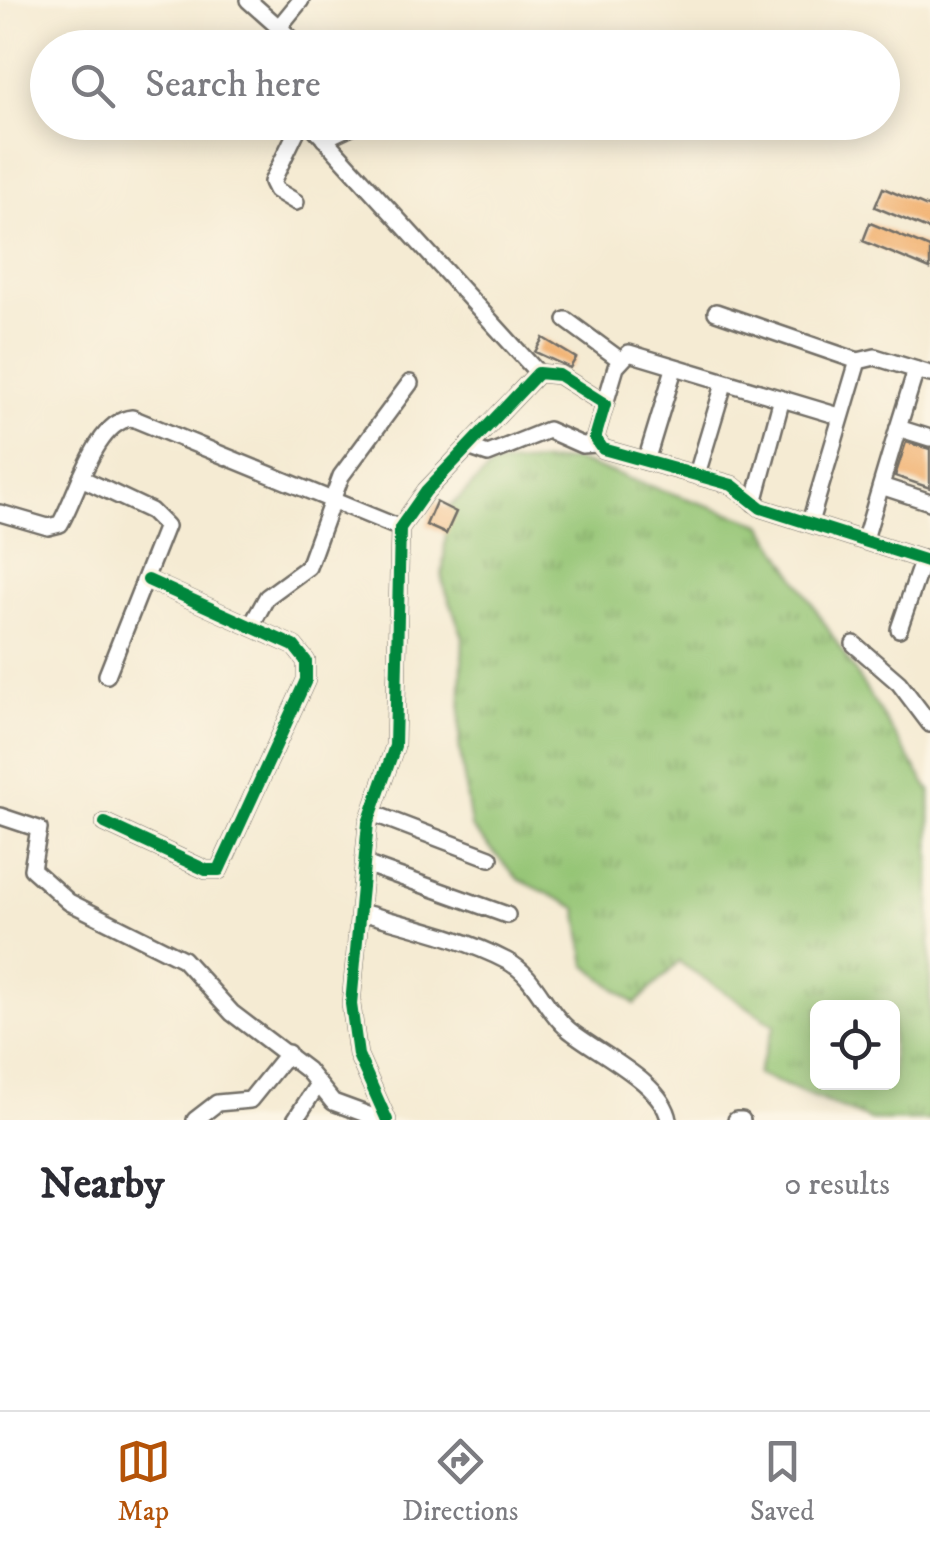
<!DOCTYPE html>
<html lang="en">
<head>
<meta charset="utf-8">
<style>
  body { margin:0; font-family:"IM FELL DW Pica",serif; background:#f2f2f3; color:#2b2b33 }
  .controls { position:absolute; right:30px; bottom:30px; display:grid; overflow:hidden; border-radius:15px; box-shadow:0 5px 25px #0003 }
  .controls button { width:90px; height:90px; display:grid; place-items:center; padding:0; border:0; border-bottom:2px solid #e1e1e2; background:#fff; color:#2b2b33; font:50px sans-serif }
  .list { margin:0; padding:0; list-style:none }
  h2 { display:flex; justify-content:space-between; align-items:center; height:130px; margin:0; padding:0 40px; font-size:42px }
  h2 small { font-size:32px; font-weight:400; color:#7c7c81 }
  .icon { flex:none; width:55px; height:55px; fill:none; stroke:currentColor; stroke-width:2; stroke-linecap:round; stroke-linejoin:round }
  .map { position:relative; flex:none; width:930px; height:1120px; overflow:hidden }
  .search { position:absolute; background:#fff; box-shadow:0 5px 25px #0003; left:30px; right:30px; top:30px; height:110px; display:flex; align-items:center; gap:25px; box-sizing:border-box; padding:0 35px; border-radius:55px; color:#7c7c81; font-size:38px }
  .sheet { height:290px; background:#fff }
  nav { display:flex; justify-content:space-around; align-items:center; box-sizing:border-box; height:140px; border-top:2px solid #e1e1e2; background:#fff; font-size:28px; color:#7c7c81 }
  nav a { display:grid; justify-items:center; gap:5px }
  nav .on { color:#b45309 }
  .map>svg:first-child { display:block }
  .grass { fill:url(#grass-tufts); stroke:#607850; stroke-width:2.5; fill-rule:evenodd }
  .building { fill:#f2b474 }
  .lines { fill:none; stroke-linecap:round; stroke-linejoin:round }
  .minor-casing { stroke:#726e66; stroke-width:20 }
  .minor { stroke:#fff; stroke-width:15 }
  .cycleway-casing { stroke:#fcf5e5; stroke-width:19 }
  .cycleway { stroke:#00873e; stroke-width:12 }
</style>
</head>
<body>
<div class="map">
<svg width="930" height="1120" viewBox="0 0 930 1120">
  <defs>
    <pattern id="grass-tufts" width="24" height="20" patternUnits="userSpaceOnUse" patternTransform="scale(2.5)"><rect width="24" height="20" fill="#94c574"/><path d="M3 7l-1-3M5 7V3M7 7l1-3M15 17l-1-3M17 17v-4M19 17l1-3" fill="none" stroke="#79a05f"/></pattern>
  </defs>
  <rect width="100%" height="100%" fill="#fcf5e5"/>
  <filter id="ink" filterUnits="userSpaceOnUse"><feTurbulence type="fractalNoise" baseFrequency=".01" numOctaves="2"/><feDisplacementMap in="SourceGraphic" scale="20" xChannelSelector="R" yChannelSelector="G"/><feConvolveMatrix kernelMatrix="1 2 1 2 8 2 1 2 1" color-interpolation-filters="sRGB"/></filter>
  <filter id="wash" filterUnits="userSpaceOnUse"><feTurbulence type="fractalNoise" baseFrequency=".0048" numOctaves="4" result="noise"/><feDisplacementMap in="SourceGraphic" scale="40" xChannelSelector="R" yChannelSelector="G"/><feGaussianBlur stdDeviation="2.25" result="paint"/><feColorMatrix in="noise" values="0 0 0 0 0 0 0 0 0 0 0 0 0 0 0 0 0 1.4 0 .05"/><feComposite in="paint" operator="in"/></filter>
  <g filter="url(#wash)">
    <rect width="100%" height="100%" fill="#f5ebd3"/>
    <path class="grass" d="M574 460 762 524 930 791V1120H871L757 1074 775 1025 679 962 635 1004 586 965 577 908 518 879 471 827 459 744 463 637 442 580 448 509 493 465ZM818 1008H892V1082H818Z"/>
    <g id="blocks">
      <g class="building">
        <polygon points="883,188 930,208 930,230 875,207"/>
        <polygon points="870,223 930,248 930,269 863,241"/>
        <polygon points="543,338 576,358 570,368 535,352"/>
        <polygon points="906,442 930,449 930,488 895,476"/>
        <polygon points="436,502 456,512 446,534 426,525"/>
      </g>
    </g>
  </g>
  <g filter="url(#ink)">
    <use href="#blocks" fill-opacity="0" stroke="#726e66" stroke-width="2.5"/>
    <g class="lines">
      <g class="minor-casing">
        <g id="minor">
          <polyline points="248,0 302,48"/>
          <polyline points="274,48 283,22 301,0"/>
          <polyline points="309,122 538,373"/>
          <polyline points="324,139 360,122"/>
          <polyline points="296,202 276,190 272,182 301,122"/>
          <polyline points="716,312 858,361"/>
          <polyline points="566,320 619,359"/>
          <polyline points="916,370 898,428 930,438"/>
          <polyline points="605,404 616,367 629,353 839,416"/>
          <polyline points="468,447 488,454 548,430 582,445 597,444"/>
          <polyline points="646,461 674,369"/>
          <polyline points="697,474 724,384"/>
          <polyline points="81,478 151,511 166,526 107,675"/>
          <polyline points="881,486 930,502"/>
          <polyline points="754,503 781,402"/>
          <path d="M0 513 48 527 60 524C77 496 95 421 132 418L400 528"/>
          <polyline points="810,522 858,361 875,357 930,374"/>
          <polyline points="865,539 898,428"/>
          <polyline points="251,626 267,597 308,567 341,476 410,383"/>
          <polyline points="899,629 923,559"/>
          <polyline points="854,644 899,683 930,724"/>
          <polyline points="372,813 490,858"/>
          <polyline points="0,816 39,829 32,869 69,902 183,959 232,1013 307,1070 333,1102 382,1120"/>
          <polyline points="105,823 206,870 219,870 306,680 306,661 294,646 148,580"/>
          <polyline points="365,864 507,915"/>
          <path d="M361 912C409 926 463 938 507 961 536 976 544 1009 568 1029 595 1052 663 1082 669 1120"/>
          <polyline points="195,1120 217,1103 250,1100 288,1053"/>
          <polyline points="295,1120 318,1084"/>
          <polyline points="387,1120 358,1055 351,1004 368,823 395,746 400,528 426,491 538,373 559,375 605,404 595,438 603,449 732,485 761,508 930,562"/>
          <polyline points="736,1120 742,1120"/>
        </g>
      </g>
      <use href="#minor" class="minor"/>
      <g class="cycleway-casing">
        <g id="cycleway">
          <polyline points="105,823 206,870 219,870 306,680 306,661 294,646 148,580"/>
          <polyline points="387,1120 358,1055 351,1004 368,823 395,746 400,528 426,491 538,373 559,375 605,404 595,438 603,449 732,485 761,508 930,562"/>
        </g>
      </g>
      <use href="#cycleway" class="cycleway"/>
    </g>
  </g>
</svg>
<div class="controls">
<button><svg class="icon" aria-label="locate" viewBox="0 0 24 24"><circle cx="12" cy="12" r="6"/><path d="M12 2v4M12 18v4M2 12h4M18 12h4"/></svg></button>
</div>
<div class="search"><svg class="icon" aria-label="search" viewBox="0 0 24 24"><circle cx="10" cy="10" r="6"/><path d="M15 15l6 6"/></svg>Search here</div>
</div>
<section class="sheet">
<h2>Nearby<small>0 results</small></h2>
<ul class="list">
</ul>
</section>
<nav>
<a class="on"><svg class="icon" aria-label="map" viewBox="0 0 24 24"><path d="M3 6l6-2 6 2 6-2v14l-6 2-6-2-6 2zM9 4v14M15 6v14"/></svg>Map</a>
<a><svg class="icon" aria-label="directions" viewBox="0 0 24 24"><path d="M12 3l9 9-9 9-9-9zM9 14v-3h6M13 9l2 2-2 2"/></svg>Directions</a>
<a><svg class="icon" aria-label="saved" viewBox="0 0 24 24"><path d="M7 4h10v16l-5-4-5 4z"/></svg>Saved</a>
</nav>
</body>
</html>
